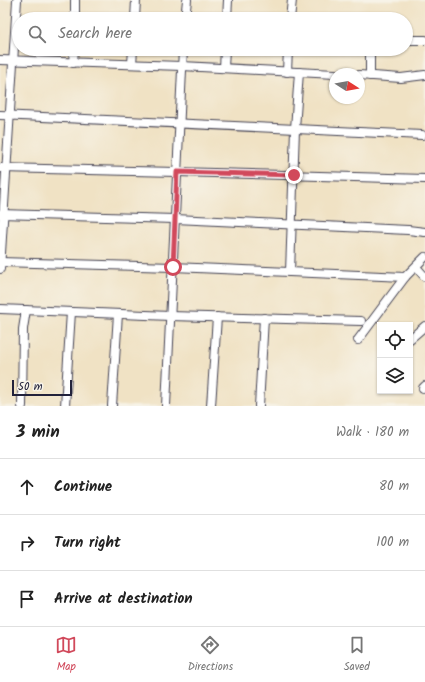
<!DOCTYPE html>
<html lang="en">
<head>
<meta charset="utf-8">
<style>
  body { margin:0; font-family:Kalam,sans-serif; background:#f2f2f2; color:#222 }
  .controls { position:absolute; right:12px; bottom:12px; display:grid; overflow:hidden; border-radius:0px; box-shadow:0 1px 3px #0004 }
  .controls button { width:36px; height:36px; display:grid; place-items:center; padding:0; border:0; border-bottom:1px solid #e0e0e0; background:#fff; color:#222; font:20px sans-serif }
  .compass { position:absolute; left:329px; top:68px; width:36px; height:36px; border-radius:50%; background:#fff; box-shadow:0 1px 3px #0004; rotate:101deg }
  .scale { position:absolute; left:12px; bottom:10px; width:60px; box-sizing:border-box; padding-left:4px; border:2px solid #22223b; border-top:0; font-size:11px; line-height:14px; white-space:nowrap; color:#22223b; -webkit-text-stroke:3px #f7f3e8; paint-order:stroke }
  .stop { position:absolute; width:12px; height:12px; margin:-9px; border:3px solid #d1495b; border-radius:50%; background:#fff }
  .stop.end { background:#d1495b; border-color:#fff; box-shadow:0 1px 4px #0008 }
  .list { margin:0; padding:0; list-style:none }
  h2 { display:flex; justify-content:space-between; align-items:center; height:52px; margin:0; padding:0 16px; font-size:17px }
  h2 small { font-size:13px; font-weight:400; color:#767676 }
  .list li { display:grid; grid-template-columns:26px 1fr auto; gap:12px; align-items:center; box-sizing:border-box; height:56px; padding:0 16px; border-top:1px solid #e0e0e0 }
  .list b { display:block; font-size:15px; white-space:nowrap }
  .list em { font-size:13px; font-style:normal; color:#767676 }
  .icon { flex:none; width:22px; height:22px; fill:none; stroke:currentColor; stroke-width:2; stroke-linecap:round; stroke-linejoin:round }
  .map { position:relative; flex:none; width:425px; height:406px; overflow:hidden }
  .search { position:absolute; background:#fff; box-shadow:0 1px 3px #0004; left:12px; right:12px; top:12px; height:44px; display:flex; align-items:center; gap:10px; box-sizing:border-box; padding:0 14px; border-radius:22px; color:#767676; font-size:15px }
  .sheet { height:220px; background:#fff }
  nav { display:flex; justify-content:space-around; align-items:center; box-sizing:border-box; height:56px; border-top:1px solid #e0e0e0; background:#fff; font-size:11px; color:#767676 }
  nav a { display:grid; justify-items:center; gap:2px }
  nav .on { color:#d1495b }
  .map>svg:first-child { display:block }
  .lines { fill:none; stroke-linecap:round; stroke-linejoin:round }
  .minor-casing { stroke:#413f50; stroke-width:10 }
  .minor { stroke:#fff; stroke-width:8 }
  .route { stroke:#d1495b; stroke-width:5 }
</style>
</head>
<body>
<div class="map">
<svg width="425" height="406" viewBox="0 0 425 406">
  <rect width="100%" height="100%" fill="#f7f3e8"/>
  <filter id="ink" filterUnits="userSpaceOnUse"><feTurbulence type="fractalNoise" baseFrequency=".025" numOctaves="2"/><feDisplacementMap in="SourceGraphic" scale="8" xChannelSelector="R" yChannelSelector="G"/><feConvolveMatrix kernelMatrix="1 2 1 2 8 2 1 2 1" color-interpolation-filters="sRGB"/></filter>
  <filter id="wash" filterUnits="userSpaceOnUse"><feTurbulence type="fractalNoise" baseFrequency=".012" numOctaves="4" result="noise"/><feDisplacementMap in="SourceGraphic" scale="16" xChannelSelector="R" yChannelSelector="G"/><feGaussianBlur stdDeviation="0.9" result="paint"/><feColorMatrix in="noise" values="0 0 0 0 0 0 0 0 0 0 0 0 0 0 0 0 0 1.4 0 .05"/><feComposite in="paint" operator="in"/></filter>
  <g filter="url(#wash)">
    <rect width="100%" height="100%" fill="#f0e2c4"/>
  </g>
  <g filter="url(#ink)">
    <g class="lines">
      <g class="minor-casing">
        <g id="minor">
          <polyline points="75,19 75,0"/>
          <polyline points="135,19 136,0"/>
          <polyline points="185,19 187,0"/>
          <polyline points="227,19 228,0"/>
          <polyline points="290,19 292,0"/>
          <polyline points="406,40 425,40"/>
          <polyline points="0,60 182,66 335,74"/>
          <polyline points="73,63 74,49"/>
          <polyline points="132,64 133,49"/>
          <polyline points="224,68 225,49"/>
          <polyline points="287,72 288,49"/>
          <polyline points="359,75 401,78 425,75"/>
          <polyline points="370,76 370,49"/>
          <polyline points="0,115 422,135"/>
          <polyline points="0,168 177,172 425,179"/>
          <polyline points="0,214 175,219 408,230 425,232"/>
          <polyline points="0,262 173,267 405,277"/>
          <polyline points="416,267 425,277"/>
          <polyline points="0,269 17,0"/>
          <polyline points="290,272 295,129 299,72"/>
          <polyline points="0,309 170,316 361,321"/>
          <polyline points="410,339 425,326"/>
          <polyline points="358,340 405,277 425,257"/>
          <polyline points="423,388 425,386"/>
          <polyline points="22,406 23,329 26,310"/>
          <polyline points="65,406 71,312"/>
          <polyline points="112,406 118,314"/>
          <polyline points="166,406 183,49"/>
          <polyline points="211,406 217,317"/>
          <polyline points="259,406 264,318"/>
        </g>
      </g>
      <use href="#minor" class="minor"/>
    </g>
  </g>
  <g class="lines" filter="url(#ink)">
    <polyline class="route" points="173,267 177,172 294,175"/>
  </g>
</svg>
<div class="controls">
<button><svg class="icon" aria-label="locate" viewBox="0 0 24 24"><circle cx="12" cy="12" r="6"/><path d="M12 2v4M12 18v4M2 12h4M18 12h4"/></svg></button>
<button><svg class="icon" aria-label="layers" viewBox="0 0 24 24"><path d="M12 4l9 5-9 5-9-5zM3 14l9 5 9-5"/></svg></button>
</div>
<svg class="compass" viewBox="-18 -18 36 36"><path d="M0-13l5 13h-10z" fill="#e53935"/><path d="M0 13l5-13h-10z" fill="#767676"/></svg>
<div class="scale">50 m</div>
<div class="stop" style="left:173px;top:267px"></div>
<div class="stop end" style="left:294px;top:175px"></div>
<div class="search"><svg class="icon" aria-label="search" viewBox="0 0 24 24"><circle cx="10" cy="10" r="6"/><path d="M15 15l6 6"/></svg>Search here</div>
</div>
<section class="sheet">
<h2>3 min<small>Walk · 180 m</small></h2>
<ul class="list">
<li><svg class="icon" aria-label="ahead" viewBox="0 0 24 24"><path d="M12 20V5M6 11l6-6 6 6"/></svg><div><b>Continue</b></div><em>80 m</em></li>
<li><svg class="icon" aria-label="right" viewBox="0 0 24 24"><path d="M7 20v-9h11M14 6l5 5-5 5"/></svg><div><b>Turn right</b></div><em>100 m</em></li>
<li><svg class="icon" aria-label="arrive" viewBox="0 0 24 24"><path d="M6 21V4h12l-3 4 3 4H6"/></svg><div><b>Arrive at destination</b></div></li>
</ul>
</section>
<nav>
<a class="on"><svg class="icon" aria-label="map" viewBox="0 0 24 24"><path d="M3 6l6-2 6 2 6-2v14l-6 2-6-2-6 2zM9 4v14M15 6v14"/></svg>Map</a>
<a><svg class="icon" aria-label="directions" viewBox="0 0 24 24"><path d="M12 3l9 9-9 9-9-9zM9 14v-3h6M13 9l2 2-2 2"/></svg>Directions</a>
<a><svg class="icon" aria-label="saved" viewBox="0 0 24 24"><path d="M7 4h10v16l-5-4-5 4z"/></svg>Saved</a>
</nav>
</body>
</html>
